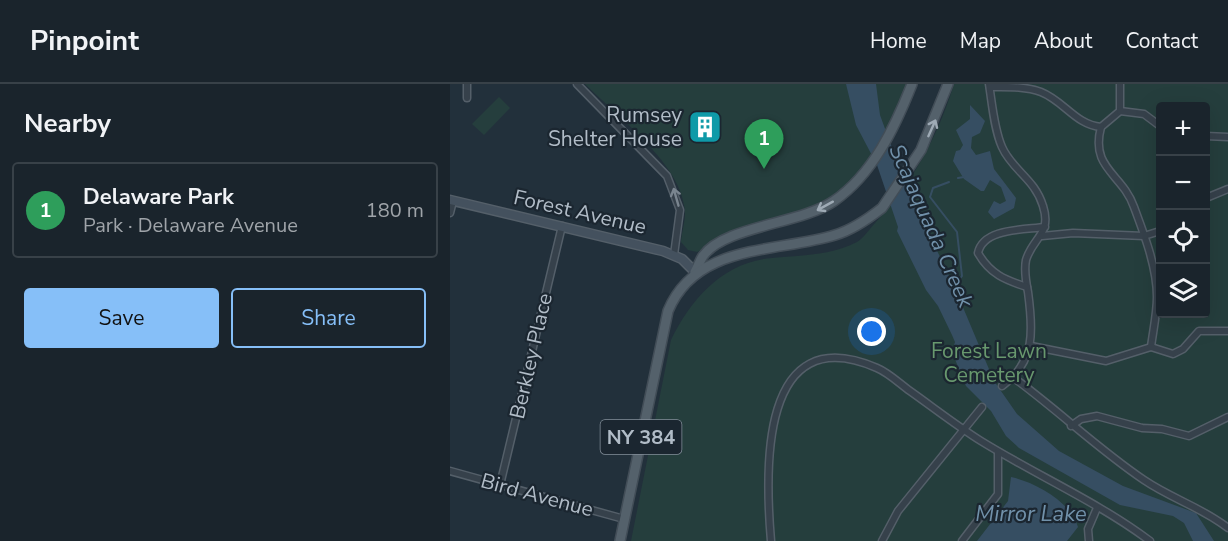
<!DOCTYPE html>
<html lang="en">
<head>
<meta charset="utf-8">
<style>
  body { margin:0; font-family:"Nunito Sans",sans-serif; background:#273038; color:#f1f3f6 }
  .controls { position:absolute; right:18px; top:18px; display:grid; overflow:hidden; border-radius:6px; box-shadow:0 6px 24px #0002 }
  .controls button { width:54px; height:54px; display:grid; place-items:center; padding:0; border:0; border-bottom:2px solid #384148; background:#1a242c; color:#f1f3f6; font:30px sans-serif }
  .you { position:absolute; left:422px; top:248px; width:21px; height:21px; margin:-15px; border:4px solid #fff; border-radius:50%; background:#1a73e8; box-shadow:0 0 0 9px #1a73e833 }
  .badge { display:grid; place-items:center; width:39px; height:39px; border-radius:50%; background:#86bff8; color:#fff; font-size:20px; font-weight:700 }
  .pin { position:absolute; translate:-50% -50px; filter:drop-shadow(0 2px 3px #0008) }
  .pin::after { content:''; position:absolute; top:32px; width:21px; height:18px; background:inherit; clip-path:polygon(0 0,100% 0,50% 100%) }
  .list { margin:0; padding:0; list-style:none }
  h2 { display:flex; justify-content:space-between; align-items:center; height:78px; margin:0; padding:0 24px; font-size:26px }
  h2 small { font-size:20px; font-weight:400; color:#9fa4a9 }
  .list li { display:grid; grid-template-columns:39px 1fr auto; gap:18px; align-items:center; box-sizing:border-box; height:96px; margin:0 12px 12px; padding:0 12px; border:2px solid #384148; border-radius:6px }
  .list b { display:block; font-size:22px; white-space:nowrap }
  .list p { margin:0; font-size:20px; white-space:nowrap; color:#9fa4a9 }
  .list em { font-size:20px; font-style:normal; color:#9fa4a9 }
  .actions { display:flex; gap:12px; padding:18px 24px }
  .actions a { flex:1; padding:14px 0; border:2px solid #86bff8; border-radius:6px; text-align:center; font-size:21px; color:#86bff8 }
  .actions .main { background:#86bff8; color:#111 }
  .icon { flex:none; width:33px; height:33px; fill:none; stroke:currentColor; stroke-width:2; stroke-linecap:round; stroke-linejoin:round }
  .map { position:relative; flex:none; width:778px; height:457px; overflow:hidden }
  header { display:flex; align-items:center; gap:36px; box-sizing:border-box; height:84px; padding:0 30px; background:#1a242c; border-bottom:2px solid #384148 }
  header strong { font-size:28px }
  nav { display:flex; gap:33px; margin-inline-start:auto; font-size:21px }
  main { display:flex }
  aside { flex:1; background:#1a242c }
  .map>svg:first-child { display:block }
  .green { fill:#253e3d; fill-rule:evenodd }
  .water { fill:#364e62 }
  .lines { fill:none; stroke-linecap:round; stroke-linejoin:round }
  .stream { stroke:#364e62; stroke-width:2 }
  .street-casing { stroke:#545f69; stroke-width:9 }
  .secondary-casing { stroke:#545f69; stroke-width:11 }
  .primary-casing { stroke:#424d57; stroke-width:12 }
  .street { stroke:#36414b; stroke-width:6 }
  .secondary { stroke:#44515e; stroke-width:8 }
  .primary { stroke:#54616b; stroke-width:9 }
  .oneway { stroke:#9eaab5 }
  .oneway2 { stroke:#7a858f }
  .labels { text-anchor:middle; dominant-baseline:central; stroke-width:4.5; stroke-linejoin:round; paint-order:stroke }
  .shield { fill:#1b2630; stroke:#848f9a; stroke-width:1.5 }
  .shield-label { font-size:20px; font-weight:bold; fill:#b1bcc7 }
  .poi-label { font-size:21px; fill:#b1bcc7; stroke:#1b2630; text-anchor:end }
  .street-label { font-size:21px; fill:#b1bcc7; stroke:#1b2630 }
  .park-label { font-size:21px; fill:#68986e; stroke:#1b2630 }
  .water-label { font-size:22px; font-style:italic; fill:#7191aa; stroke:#1b2630 }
</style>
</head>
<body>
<header>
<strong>Pinpoint</strong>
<nav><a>Home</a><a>Map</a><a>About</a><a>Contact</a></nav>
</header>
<main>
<aside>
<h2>Nearby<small></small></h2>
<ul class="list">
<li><span class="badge" style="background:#2e9e5b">1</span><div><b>Delaware Park</b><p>Park · Delaware Avenue</p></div><em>180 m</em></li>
</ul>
<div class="actions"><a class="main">Save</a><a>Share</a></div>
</aside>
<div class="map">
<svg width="778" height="457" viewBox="0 0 778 457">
  <rect width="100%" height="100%" fill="#22303b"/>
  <g class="green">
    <path d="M135 0H456C440 45 410 103 363 123 332 136 298 144 267 157 260 160 254 165 247 168L238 166 231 158C232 145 237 134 234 121 228 78 165 30 135 0Z"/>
    <path d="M504 0H778V457H181L221 256C241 215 273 178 322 174 352 171 379 172 407 158 414 154 420 144 426 138 463 98 488 52 504 0ZM710 22H756V230H710Z"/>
    <polygon points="49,13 60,24 34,51 22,40"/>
  </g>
  <g class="water">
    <polygon points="396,0 426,0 430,31 456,102 504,202 544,297 567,330 609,367 673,402 746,429 764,457 743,457 734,439 723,432 670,421 569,364 556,352 541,327 516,302 502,268 505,258 502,251 488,222 476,206 447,147 448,143 427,81 406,41"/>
    <polygon points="520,21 535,37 530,49 522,53 521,64 526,71 540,67 544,85 566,114 564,124 544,135 538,128 544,117 550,120 556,117 551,103 540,96 534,107 531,107 514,95 503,77 506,67 510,66 513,61 506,46 520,35"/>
    <path d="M561 393C585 398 621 418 628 443L617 457H527L558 417Z"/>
  </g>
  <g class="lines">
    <g class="stream">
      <polyline points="508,94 514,93"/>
      <polyline points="499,98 483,104 480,113 507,148 512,192 504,202"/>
    </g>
    <g class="street-casing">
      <g id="street">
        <polyline points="17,0 17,14"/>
        <polyline points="127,0 217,92 230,126 224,171"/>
        <path d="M539 0C542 19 544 45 552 63 562 86 585 95 593 122 602 150 583 153 576 176 574 186 576 198 578 208 583 245 586 278 552 302"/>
        <path d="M540 3C556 3 575 2 591 8 614 17 626 41 651 43L670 27V0"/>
        <polyline points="670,27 694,30 710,42"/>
        <path d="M651 43C640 85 672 89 684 123 694 150 707 183 707 213 707 229 703 247 701 263"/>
        <polyline points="756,52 778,53"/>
        <polyline points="756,114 778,105"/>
        <polyline points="0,129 3,117"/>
        <polyline points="592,152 623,149 694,152 710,147"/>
        <path d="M577 203C555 196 540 190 528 169 533 144 574 146 595 143"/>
        <polyline points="581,262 656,277 701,263 723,270 733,265 749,247 778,247"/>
        <path d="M564 294C609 327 648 365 694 396 722 415 751 423 778 444"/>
        <polyline points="621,342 631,335 647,332 692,344 712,345 739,352 778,333"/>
        <polyline points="0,387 174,435"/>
        <polyline points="50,401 112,142"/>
        <path d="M321 457C315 387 309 233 427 284 439 289 450 300 460 307 484 324 507 342 531 357 586 391 648 418 700 457"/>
        <polyline points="432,457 448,427 532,323"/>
        <polyline points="512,457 548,410 548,368"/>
        <polyline points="639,457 638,445 647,424"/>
      </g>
    </g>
    <g class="secondary-casing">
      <polyline id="secondary" points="0,116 213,167 232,175 245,188"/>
    </g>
    <g class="primary-casing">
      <g id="primary">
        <path d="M245 188C248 183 250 176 253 172 274 142 351 140 384 117 423 90 445 43 462 0"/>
        <path d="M170 457 218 227C246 159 326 169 385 151 402 146 418 135 432 124L471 66 498 0"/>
      </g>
    </g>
    <use href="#street" class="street"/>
    <use href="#secondary" class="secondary"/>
    <use href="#primary" class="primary"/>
  </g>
  <defs><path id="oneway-shaft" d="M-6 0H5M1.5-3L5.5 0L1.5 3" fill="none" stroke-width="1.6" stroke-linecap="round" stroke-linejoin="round" transform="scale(1.5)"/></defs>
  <g class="oneway">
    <use href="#oneway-shaft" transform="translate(482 44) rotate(-66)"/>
    <use href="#oneway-shaft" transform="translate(375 122) rotate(151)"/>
  </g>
  <use class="oneway2" href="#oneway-shaft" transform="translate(226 113) rotate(-106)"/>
  <defs>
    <g id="building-square" transform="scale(1.725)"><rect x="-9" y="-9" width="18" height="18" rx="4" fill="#0f9aa8" stroke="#1b2630"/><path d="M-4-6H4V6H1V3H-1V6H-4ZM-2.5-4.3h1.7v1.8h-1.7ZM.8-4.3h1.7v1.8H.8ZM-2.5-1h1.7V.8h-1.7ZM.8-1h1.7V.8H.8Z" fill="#fff"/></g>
  </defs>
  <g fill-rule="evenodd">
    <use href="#building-square" x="255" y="43"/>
  </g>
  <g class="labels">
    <rect class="shield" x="150.5" y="336" width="81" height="34" rx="4.5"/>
    <g class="shield-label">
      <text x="191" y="353">NY 384</text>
    </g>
    <g class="poi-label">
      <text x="232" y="31">Rumsey<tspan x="232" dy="24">Shelter House</tspan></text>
    </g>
    <g class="street-label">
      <text transform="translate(130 128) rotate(13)">Forest Avenue</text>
      <text transform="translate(81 272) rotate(-77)">Berkley Place</text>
      <text transform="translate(87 411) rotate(15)">Bird Avenue</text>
    </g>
    <g class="park-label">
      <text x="539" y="267">Forest Lawn<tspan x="539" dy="24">Cemetery</tspan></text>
    </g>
    <g class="water-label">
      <text transform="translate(481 142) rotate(66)">Scajaquada Creek</text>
      <text x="581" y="430">Mirror Lake</text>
    </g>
  </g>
</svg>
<div class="controls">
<button>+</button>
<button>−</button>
<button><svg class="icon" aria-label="locate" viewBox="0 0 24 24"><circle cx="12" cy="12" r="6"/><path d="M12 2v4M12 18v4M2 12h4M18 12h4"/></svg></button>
<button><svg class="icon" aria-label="layers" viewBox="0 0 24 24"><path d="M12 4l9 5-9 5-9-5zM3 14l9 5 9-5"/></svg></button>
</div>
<div class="you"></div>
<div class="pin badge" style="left:314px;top:85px;background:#2e9e5b">1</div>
</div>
</main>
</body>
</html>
